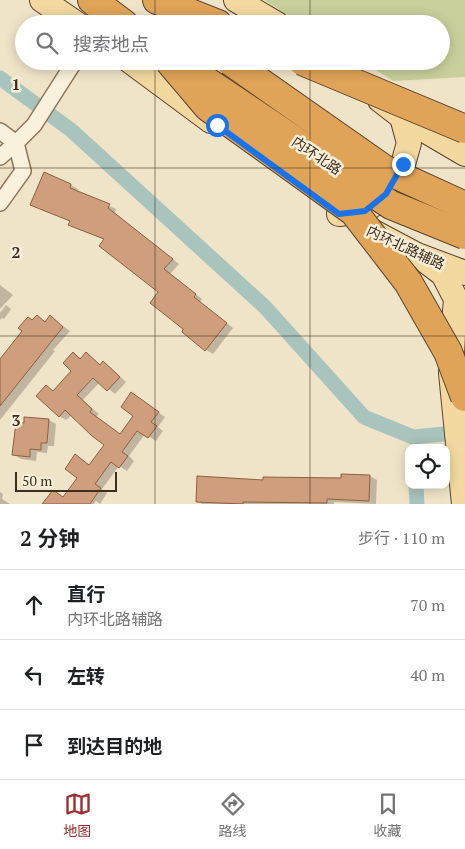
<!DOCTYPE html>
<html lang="zh">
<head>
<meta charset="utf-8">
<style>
  body { margin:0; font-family:"PT Serif","Noto Sans SC",serif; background:#f6f6f6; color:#202124 }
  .controls { position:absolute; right:15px; bottom:15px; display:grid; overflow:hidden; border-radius:10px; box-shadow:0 2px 12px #0003 }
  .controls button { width:45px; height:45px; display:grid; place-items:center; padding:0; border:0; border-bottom:1px solid #e0e0e0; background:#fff; color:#202124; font:25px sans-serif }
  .scale { position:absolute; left:15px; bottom:12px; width:102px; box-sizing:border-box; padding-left:5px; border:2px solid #3d2e20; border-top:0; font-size:14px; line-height:18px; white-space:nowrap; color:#3d2e20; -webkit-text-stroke:4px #f7eed8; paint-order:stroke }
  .stop { position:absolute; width:15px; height:15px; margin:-11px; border:4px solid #1a73e8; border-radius:50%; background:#fff }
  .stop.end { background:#1a73e8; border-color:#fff; box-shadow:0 1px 5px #0008 }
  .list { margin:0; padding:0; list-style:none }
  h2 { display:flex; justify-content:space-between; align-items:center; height:65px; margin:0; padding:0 20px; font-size:21px }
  h2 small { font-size:16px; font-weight:400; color:#757577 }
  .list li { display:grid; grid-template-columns:32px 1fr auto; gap:15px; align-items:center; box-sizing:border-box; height:70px; padding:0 20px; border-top:1px solid #e0e0e0 }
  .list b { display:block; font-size:19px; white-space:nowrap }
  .list p { margin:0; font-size:16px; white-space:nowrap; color:#757577 }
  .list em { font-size:16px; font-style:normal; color:#757577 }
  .icon { flex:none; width:28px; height:28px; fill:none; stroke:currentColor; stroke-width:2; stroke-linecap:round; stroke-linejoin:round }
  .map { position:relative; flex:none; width:465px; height:504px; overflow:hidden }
  .search { position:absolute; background:#fff; box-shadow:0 2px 12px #0003; left:15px; right:15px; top:15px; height:55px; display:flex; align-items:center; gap:12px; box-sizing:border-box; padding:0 18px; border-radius:28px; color:#757577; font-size:19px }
  .sheet { height:275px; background:#fff }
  nav { display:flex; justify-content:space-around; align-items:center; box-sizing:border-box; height:70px; border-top:1px solid #e0e0e0; background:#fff; font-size:14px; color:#757577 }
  nav a { display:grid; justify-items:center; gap:2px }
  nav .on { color:#9e2a2b }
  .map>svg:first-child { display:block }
  .green { fill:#c9cf9b }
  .shadow { fill:#0003 }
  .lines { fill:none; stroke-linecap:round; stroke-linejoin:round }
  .canal { stroke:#a9c4bc; stroke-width:15 }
  .building { fill:#cf9f7d; stroke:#8d5f41 }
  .street-casing { stroke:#8d765c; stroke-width:18 }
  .primary-casing { stroke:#5b4430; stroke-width:26 }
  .highway-casing { stroke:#5b4430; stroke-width:30 }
  .street { stroke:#faf1dc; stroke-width:15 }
  .primary { stroke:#f3d9a0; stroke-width:24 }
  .highway { stroke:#e0a458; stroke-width:28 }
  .highway-bridge-casing { stroke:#5b4430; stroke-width:30; stroke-linecap:butt }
  .highway-bridge { stroke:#e0a458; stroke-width:28 }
  .route { stroke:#1a73e8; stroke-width:6 }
  .grid { fill:none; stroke:#3d2e20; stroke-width:1; stroke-opacity:0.55 }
  .labels { text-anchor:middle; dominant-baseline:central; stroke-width:5; stroke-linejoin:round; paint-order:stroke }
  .street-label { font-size:14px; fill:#3d2e20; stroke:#f7eed8 }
  .grid-label { font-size:16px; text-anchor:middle; font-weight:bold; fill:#3d2e20; stroke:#f7eed8; stroke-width:5; stroke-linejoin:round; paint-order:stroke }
</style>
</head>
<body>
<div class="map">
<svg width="465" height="504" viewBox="0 0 465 504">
  <rect width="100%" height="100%" fill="#f0e4c8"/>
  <polygon class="green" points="264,0 465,0 465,77 393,81 362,61 441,61 441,24 302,24"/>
  <g class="shadow">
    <polygon points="44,174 71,185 78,189 77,192 116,209 115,213 179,264 170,274 202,299 200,302 233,328 213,354 206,350 185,329 160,292 105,240 77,228 71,221"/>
    <polygon points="0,285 13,295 0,309"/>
    <polygon points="6,305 11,309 4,319 2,318 0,320 0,313"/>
    <polygon points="37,317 46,322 51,317 70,331 53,350 55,351 0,420 0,360"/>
    <polygon points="74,354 82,359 87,354 101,365 103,363 110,367 126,382 115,394 100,382 83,400 99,414 96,417 120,435 135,415 138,398 165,417 158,427 163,431 156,441 145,434 129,456 134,461 127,471 119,466 102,489 107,493 100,504 96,501 94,504 44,504 64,498 79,478 83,460 90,466 106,445 72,415 66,420 59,416 46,386 54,391 73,371"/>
    <polygon points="25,418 49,420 56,424 54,446 48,446 47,453 37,452 36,461 21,459 14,455 25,424"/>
    <polygon points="370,476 377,480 376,504 334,502 334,504 202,504 197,501 264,481"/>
    <polygon points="0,492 3,494 2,499 10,504 0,504"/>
  </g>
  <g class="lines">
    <g class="canal">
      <polyline points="0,78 71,130 265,307 364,417 413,437 465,432"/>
      <polyline points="416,485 417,504"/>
    </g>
  </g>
  <g class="building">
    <polygon points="44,172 71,184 70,188 110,204 108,208 173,259 164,269 196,294 194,297 227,323 205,351 182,332 183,329 150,303 158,292 99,246 104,239 68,225 70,221 30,205"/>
    <polygon points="37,315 45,322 50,315 63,327 0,406 0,359 22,331 18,328 28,317 32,320"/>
    <polygon points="73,352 80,359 86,352 100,365 103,361 120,377 107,391 93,378 77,395 92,409 90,412 120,434 133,416 121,407 131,392 159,412 151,422 157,426 148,438 137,431 122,452 128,456 119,468 111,462 95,484 101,488 90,504 42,504 53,490 63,497 77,478 65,469 75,454 89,465 104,445 92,436 65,410 59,417 36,396 46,385 53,391 71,371 63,363"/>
    <polygon points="24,417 49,419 47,443 41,443 41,450 30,449 30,457 12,455 16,422 24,423"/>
    <polygon points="341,474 370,475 369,501 327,499 327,503 243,502 243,504 196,502 197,476 263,480 263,477 341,478"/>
  </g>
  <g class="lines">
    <g class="street-casing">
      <g id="street">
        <polyline points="0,131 16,143 34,125 75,61"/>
        <polyline points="0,157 16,143 23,171 0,203"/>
      </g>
    </g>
    <g class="primary-casing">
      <g id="primary">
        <polyline points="42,0 77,24"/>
        <polyline points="236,0 277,24"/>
        <polyline points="130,61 211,121"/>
        <polyline points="380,100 402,117 465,154"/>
        <polyline points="339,214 365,211 386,194 403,164 409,143 402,117"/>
        <polyline points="368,229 417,255 465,273"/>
        <polyline points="427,262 443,274 456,299 453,334 451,373 464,504"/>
      </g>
    </g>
    <g class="highway-casing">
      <g id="highway">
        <polyline points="92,0 124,24"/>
        <polyline points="157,0 218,24"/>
      </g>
    </g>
    <use href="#street" class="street"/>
    <use href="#primary" class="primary"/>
    <use href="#highway" class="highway"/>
    <g class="highway-bridge-casing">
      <g id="highway-bridge">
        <polyline points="169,61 208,107 354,212 408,282 448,352 465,397"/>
        <polyline points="230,61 384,169 465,206"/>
        <polyline points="302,61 465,129"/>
        <polyline points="187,68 391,205 465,235"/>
      </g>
    </g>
    <use href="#highway-bridge" class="highway-bridge"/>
  </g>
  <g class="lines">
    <polyline class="route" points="217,125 339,214 365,211 386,194 403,164"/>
  </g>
  <path class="grid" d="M155 0V24M310 0V24M155 61V504M310 61V504M0 168H465M0 336H465"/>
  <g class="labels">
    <g class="street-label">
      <text transform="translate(317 155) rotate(34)">内环北路</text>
      <text transform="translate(406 247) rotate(25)">内环北路辅路</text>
    </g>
  </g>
  <g class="grid-label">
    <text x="16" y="90">1</text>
    <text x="16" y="258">2</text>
    <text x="16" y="426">3</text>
  </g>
</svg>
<div class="controls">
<button><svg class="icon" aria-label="locate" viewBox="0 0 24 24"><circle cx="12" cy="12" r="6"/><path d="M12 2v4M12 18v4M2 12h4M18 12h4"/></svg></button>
</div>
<div class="scale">50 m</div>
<div class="stop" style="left:217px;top:125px"></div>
<div class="stop end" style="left:403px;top:164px"></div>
<div class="search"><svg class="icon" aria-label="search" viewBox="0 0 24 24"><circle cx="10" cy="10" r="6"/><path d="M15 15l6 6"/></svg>搜索地点</div>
</div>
<section class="sheet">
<h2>2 分钟<small>步行 · 110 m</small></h2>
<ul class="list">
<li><svg class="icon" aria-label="ahead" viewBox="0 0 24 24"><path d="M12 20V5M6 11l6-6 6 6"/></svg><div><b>直行</b><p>内环北路辅路</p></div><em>70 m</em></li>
<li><svg class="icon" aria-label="left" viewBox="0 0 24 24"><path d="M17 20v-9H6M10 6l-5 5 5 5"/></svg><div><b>左转</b></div><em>40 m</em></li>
<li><svg class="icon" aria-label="arrive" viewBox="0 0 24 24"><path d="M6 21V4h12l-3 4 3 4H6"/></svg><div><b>到达目的地</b></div></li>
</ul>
</section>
<nav>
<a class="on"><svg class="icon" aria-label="map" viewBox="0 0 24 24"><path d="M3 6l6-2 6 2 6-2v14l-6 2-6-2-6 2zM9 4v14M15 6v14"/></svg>地图</a>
<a><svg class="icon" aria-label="directions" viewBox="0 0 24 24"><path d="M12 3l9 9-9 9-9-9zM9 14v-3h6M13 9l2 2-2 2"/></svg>路线</a>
<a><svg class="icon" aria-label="saved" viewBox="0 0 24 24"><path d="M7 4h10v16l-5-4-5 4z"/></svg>收藏</a>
</nav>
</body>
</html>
